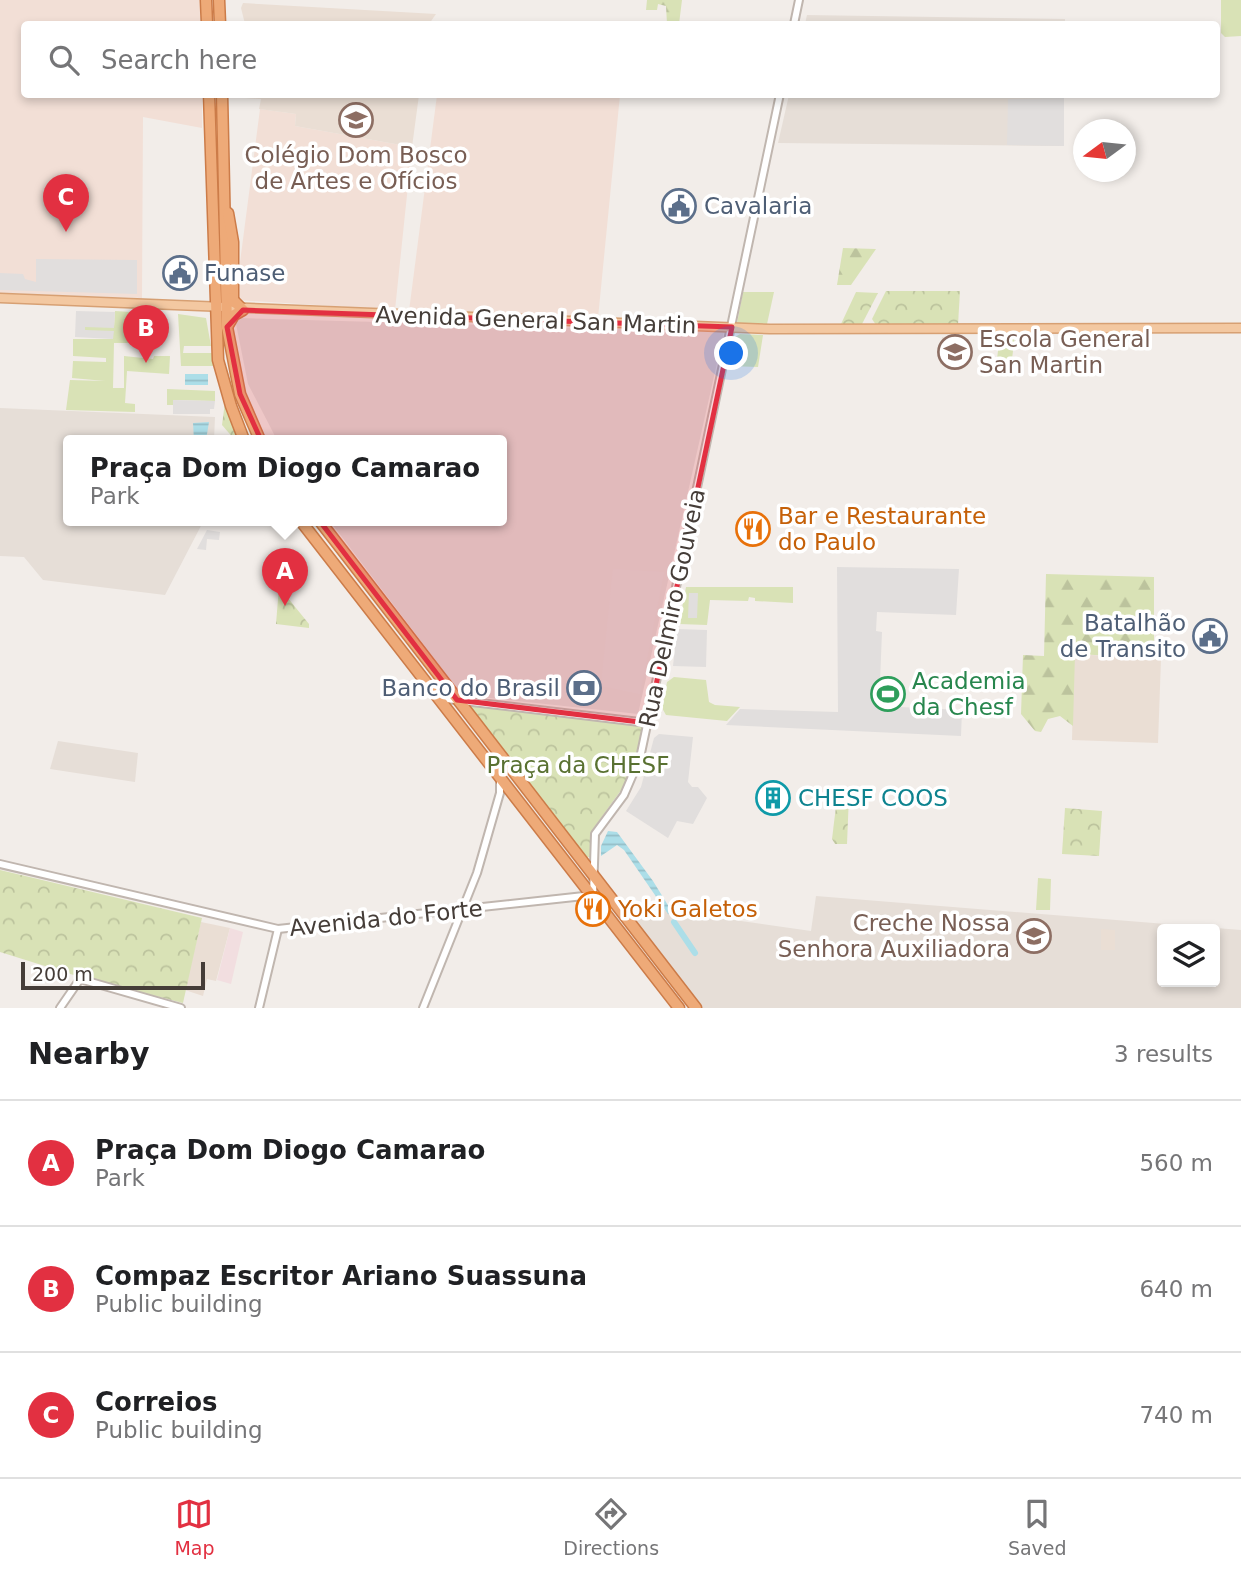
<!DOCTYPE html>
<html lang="en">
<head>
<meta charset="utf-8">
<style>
  body { margin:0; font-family:"DejaVu Sans",sans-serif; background:#f6f6f6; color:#202124 }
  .controls { position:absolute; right:21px; bottom:21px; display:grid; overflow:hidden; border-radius:7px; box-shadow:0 4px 10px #0003 }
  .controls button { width:63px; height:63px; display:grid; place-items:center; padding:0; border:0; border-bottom:2px solid #e0e0e0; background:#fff; color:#202124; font:35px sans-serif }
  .compass { position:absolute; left:1073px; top:119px; width:63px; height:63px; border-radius:50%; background:#fff; box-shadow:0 4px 10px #0003; rotate:255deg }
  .scale { position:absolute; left:21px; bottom:18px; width:184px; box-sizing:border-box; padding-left:7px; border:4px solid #453d38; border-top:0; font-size:19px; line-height:24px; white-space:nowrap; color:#453d38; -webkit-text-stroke:5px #fff; paint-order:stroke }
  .you { position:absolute; left:732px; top:354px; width:24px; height:24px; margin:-18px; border:5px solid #fff; border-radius:50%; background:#1a73e8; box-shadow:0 0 0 10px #1a73e833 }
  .badge { display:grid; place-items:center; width:46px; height:46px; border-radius:50%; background:#e23041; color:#fff; font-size:23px; font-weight:700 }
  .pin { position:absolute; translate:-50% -58px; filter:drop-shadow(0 2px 4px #0008) }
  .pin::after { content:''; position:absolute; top:37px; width:24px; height:21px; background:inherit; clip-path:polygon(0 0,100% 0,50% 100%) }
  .popup { position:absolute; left:63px; top:435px; width:444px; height:91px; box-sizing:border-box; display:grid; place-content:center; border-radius:7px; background:#fff; filter:drop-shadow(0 2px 5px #0005); font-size:23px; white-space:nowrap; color:#757577 }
  .popup b { font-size:26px; color:#202124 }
  .popup::after { content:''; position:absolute; left:50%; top:100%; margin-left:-14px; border:14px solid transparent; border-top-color:#fff }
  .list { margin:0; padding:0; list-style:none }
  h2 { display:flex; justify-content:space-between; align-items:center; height:91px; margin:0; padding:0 28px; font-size:30px }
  h2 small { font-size:23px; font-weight:400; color:#757577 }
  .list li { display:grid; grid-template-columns:46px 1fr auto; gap:21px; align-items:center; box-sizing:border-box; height:126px; padding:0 28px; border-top:2px solid #e0e0e0 }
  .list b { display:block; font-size:26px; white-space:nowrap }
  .list p { margin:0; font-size:23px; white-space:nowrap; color:#757577 }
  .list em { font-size:23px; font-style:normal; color:#757577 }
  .icon { flex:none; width:38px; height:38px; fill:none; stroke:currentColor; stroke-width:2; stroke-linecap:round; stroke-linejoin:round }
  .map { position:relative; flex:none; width:1241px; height:1008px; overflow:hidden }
  .search { position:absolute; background:#fff; box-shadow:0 4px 10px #0003; left:21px; right:21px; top:21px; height:77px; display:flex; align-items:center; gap:18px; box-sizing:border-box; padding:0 24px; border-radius:7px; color:#757577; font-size:26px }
  .sheet { height:469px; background:#fff }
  nav { display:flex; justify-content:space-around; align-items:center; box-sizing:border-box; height:98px; border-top:2px solid #e0e0e0; background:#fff; font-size:19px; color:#757577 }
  nav a { display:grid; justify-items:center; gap:4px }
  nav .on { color:#e23041 }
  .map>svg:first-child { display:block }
  .residential { fill:#e6ded7; fill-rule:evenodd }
  .commercial { fill:#f2dfd6 }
  .industrial { fill:#e2ddda }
  .education { fill:#eaded4 }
  .medical { fill:#f2dee0 }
  .green { fill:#d9e2b6 }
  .forest { fill:url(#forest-firs) }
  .park { fill:url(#park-crowns) }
  .parking { fill:#e1dedd }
  .water { fill:url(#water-rules) }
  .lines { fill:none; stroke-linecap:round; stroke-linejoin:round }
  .canal { stroke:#acdee8; stroke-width:6 }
  .minor-casing { stroke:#c0b6af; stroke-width:10 }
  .major-casing { stroke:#d7a073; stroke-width:11 }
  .highway-casing { stroke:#cc7c49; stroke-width:13 }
  .minor { stroke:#fff; stroke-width:6 }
  .major { stroke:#f3c8a1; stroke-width:8 }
  .highway { stroke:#eeaa78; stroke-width:10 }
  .marked { fill:#e23041; fill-opacity:0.2; stroke:#e23041; stroke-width:5; stroke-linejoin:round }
  .labels { text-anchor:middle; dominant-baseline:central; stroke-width:7; stroke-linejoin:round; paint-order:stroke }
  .education-label { font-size:23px; fill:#785e54; stroke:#fff }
  .service-label { font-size:23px; fill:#4e5e75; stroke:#fff; text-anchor:start }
  .street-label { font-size:23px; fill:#453d38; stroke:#fff }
  .food-label { font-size:23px; fill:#c56008; stroke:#fff; text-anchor:start }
  .leisure-label { font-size:23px; fill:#27864d; stroke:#fff; text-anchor:start }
  .park-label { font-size:23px; fill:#597131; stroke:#fff }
  .culture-label { font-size:23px; fill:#0d838f; stroke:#fff; text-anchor:start }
</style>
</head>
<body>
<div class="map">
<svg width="1241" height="1008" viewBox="0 0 1241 1008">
  <defs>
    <pattern id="forest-firs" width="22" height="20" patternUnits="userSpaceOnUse" patternTransform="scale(1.75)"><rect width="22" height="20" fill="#d9e2b6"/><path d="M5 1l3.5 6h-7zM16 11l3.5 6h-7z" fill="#bcc39d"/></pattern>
    <pattern id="park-crowns" width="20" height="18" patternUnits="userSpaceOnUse" patternTransform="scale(1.75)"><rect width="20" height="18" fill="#d9e2b6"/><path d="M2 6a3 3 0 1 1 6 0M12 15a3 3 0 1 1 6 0" fill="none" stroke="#bcc39d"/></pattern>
    <pattern id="water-rules" width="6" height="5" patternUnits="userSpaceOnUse" patternTransform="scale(1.75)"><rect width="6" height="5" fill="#acdee8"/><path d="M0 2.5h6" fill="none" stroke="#95bfc8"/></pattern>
  </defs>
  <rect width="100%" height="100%" fill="#f2ede9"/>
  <g class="residential">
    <polygon points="807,15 1065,19 1065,24 805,24"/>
    <polygon points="789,95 1064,95 1064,146 778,143"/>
    <polygon points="0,408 215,417 214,440 68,440 68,520 204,520 165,595 43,580 24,557 0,556"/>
    <polygon points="58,741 138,753 135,782 50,769"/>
    <path d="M816 896 1241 930V1008H691L612 906 650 908 811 931ZM1162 929H1215V982H1162Z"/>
  </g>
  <g class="commercial">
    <polygon points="0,0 200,0 200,24 24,24 24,94 202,95 202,128 143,117 142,298 0,293"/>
    <polygon points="437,95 620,95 598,318 409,311"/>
    <polygon points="260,109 296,114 295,126 412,147 395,310 237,300 236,270 239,270"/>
  </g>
  <polygon class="industrial" points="240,318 724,332 638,714 462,695 329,520 502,520 502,440 277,440 248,384 236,324"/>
  <g class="education">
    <polygon points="243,3 436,14 429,24 245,24 241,8"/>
    <polygon points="230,94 419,95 412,147 295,126 296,114 259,109 261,99 230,97"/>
    <polygon points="942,337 969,339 967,366 940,364"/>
    <polygon points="1074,654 1161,659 1158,743 1072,740"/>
    <polygon points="201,922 230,928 216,981 207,979 203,996 185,990"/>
    <polygon points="1101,929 1115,930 1115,950 1101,950"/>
  </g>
  <polygon class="medical" points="230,928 243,932 231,984 217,980"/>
  <g class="green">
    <polygon points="1221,0 1241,0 1241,36 1225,37 1221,33"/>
    <polygon points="743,292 774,292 767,324 737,323"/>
    <polygon points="115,311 145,313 144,343 114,343 113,388 124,388 124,356 153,359 154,356 170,356 169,374 127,371 125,403 135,404 135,412 66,410 70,380 105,381 72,378 73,361 106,362 106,358 73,356 73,339 113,339 85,330 85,326 114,327"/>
    <polygon points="178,314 206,318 211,346 184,346 183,353 213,353 215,366 181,366"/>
    <polygon points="740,334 763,335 758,367 728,366 732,339"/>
    <polygon points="1000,335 1015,335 1011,367 996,367"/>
    <polygon points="167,389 215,391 215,401 173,400 173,405 167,405"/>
    <polygon points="686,587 793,587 793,603 755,601 755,598 749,597 748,601 710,600 707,625 679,624"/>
    <polygon points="674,677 706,680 709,702 715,705 740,707 727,721 666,715 662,708 667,682"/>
    <polygon points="1038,878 1051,879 1050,910 1036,910"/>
  </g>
  <g class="forest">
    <polygon points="647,0 682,0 679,24 667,24 666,6 658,4 657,10 646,10"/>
    <polygon points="843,248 876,249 851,285 837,285"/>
    <polygon points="1046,574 1154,577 1154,658 1075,654 1073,726 1060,716 1048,719 1041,732 1035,731 1021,714 1023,655 1044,656"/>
  </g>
  <g class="park">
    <polygon points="886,291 960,291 958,325 876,325 872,319"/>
    <polygon points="856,292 878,293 862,324 841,324"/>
    <polygon points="225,402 241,440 235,440 222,425"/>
    <polygon points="279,587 309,624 309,628 276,624"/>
    <polygon points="473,705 643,725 636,759 627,782 593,829 590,857 586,857 471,709"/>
    <polygon points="840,795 849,795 847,844 835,844 832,839 837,798"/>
    <polygon points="1065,808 1102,811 1099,856 1062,854"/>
    <polygon points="0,870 202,918 183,1003 80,977 0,952"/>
  </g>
  <g class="parking">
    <polygon points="1064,98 1064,146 1007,145 1008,99"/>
    <polygon points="36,259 137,260 137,294 0,290 0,273 23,274 25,279 36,282"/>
    <polygon points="76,311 115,312 114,328 85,327 85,330 114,331 113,339 75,337"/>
    <polygon points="173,400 215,401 214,409 210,409 210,414 173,414"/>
    <polygon points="207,530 220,532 219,540 207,539 206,550 197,549"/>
    <polygon points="837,567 959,569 956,615 877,612 876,631 882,632 879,706 962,710 961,736 726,725 740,709 838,712"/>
    <polygon points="613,569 664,572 640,694 601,686"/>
    <polygon points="689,593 698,593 697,618 688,618"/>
    <polygon points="677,629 707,630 706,667 673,666"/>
    <polygon points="659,734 693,737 688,782 692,787 698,787 707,798 693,824 677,821 668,838 626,811 641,787 654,738"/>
  </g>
  <g class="water">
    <rect x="185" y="374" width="23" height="11"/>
    <polygon points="209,422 206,440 194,440 193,423"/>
    <polygon points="608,831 617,832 653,881 674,915 668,914 624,850 617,845 601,856 601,846"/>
  </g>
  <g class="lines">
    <polyline class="canal" points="674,922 695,953"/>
    <g class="minor-casing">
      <g id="minor">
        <polyline points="794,24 799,0"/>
        <polyline points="438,698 648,723"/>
        <polyline points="0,864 278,929 593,895 595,834 624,795 640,758 780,94"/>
        <polyline points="60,1008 80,979 181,1008"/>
        <polyline points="259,1008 278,929"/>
        <polyline points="423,1008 477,873 500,793 500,779"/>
      </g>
    </g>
    <g class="major-casing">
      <polyline id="major" points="0,298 770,329 1241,328"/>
    </g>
    <g class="highway-casing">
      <g id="highway">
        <polyline points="206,0 207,24"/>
        <polyline points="219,0 220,24"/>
        <polyline points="209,94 218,360 231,406 244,440"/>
        <polyline points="222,94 227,327 240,394 260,440"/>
        <polyline points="228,213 233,242 233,302"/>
        <polyline points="227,327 234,315 243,310 231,298"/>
        <polyline points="300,520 679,1008"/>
        <polyline points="319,520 696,1008"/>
      </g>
    </g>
    <use href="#minor" class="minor"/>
    <use href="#major" class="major"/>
    <use href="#highway" class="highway"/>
  </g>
  <path class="marked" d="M243 310 732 327 648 723 457 700 266 451 240 394 227 327Z"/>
  <defs>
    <g id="school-ring" transform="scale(1.75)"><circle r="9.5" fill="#fff" stroke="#8d6e63" stroke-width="1.5"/><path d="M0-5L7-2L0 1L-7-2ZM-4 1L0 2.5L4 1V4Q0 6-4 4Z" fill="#8d6e63"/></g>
    <g id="civic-ring" transform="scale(1.75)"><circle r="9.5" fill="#fff" stroke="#5c6f8a" stroke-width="1.5"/><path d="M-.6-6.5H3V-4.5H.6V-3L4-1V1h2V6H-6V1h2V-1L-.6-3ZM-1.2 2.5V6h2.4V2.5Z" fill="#5c6f8a"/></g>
    <g id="restaurant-ring" transform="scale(1.75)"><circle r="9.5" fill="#fff" stroke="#e8710a" stroke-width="1.5"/><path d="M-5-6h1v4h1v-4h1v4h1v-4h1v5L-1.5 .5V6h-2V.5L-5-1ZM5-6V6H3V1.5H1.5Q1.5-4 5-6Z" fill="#e8710a"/></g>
    <g id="bank-ring" transform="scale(1.75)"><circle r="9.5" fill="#fff" stroke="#5c6f8a" stroke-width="1.5"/><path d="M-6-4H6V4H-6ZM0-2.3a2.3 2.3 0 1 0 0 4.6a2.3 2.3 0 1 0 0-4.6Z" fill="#5c6f8a"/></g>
    <g id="stadium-ring" transform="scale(1.75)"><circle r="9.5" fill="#fff" stroke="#2e9e5b" stroke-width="1.5"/><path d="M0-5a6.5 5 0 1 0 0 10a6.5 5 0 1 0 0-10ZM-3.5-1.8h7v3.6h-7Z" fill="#2e9e5b"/></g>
    <g id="building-ring" transform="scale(1.75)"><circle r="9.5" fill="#fff" stroke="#0f9aa8" stroke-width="1.5"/><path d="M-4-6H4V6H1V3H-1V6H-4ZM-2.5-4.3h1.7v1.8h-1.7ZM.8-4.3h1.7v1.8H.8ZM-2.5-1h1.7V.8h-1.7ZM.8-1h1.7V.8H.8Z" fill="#0f9aa8"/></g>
  </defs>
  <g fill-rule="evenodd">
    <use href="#school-ring" x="356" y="120"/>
    <use href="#civic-ring" x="679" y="206"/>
    <use href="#civic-ring" x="180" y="273"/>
    <use href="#school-ring" x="955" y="352"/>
    <use href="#restaurant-ring" x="753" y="529"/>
    <use href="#civic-ring" x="1210" y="636"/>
    <use href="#bank-ring" x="584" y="688"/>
    <use href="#stadium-ring" x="888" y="694"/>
    <use href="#building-ring" x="773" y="798"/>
    <use href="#restaurant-ring" x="593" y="909"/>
    <use href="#school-ring" x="1034" y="936"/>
  </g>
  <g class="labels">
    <g class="education-label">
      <text x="356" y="155">Colégio Dom Bosco<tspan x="356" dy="26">de Artes e Ofícios</tspan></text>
      <text x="979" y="339" text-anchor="start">Escola General<tspan x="979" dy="26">San Martin</tspan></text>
      <text x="1010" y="923" text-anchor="end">Creche Nossa<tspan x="1010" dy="26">Senhora Auxiliadora</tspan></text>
    </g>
    <g class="service-label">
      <text x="704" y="206">Cavalaria</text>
      <text x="204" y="273">Funase</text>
      <text x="1186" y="623" text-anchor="end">Batalhão<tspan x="1186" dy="26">de Transito</tspan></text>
      <text x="560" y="688" text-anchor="end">Banco do Brasil</text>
    </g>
    <g class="street-label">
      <text transform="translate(536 320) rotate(2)">Avenida General San Martin</text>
      <text transform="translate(672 608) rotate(-78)">Rua Delmiro Gouveia</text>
      <text transform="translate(386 918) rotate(-6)">Avenida do Forte</text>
    </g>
    <g class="food-label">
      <text x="778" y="516">Bar e Restaurante<tspan x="778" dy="26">do Paulo</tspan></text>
      <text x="618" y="909">Yoki Galetos</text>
    </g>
    <g class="leisure-label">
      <text x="912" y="681">Academia<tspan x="912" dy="26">da Chesf</tspan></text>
    </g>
    <g class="park-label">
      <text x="578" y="765">Praça da CHESF</text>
    </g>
    <g class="culture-label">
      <text x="798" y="798">CHESF COOS</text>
    </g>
  </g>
</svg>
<div class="controls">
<button><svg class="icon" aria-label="layers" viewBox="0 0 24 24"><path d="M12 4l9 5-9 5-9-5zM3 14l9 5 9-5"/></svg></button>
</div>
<svg class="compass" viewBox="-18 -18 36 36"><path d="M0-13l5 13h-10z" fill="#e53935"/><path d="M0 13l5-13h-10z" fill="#757577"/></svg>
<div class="scale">200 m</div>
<div class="you"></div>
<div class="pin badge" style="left:285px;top:606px">A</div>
<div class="popup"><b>Praça Dom Diogo Camarao</b>Park</div>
<div class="pin badge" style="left:146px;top:363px">B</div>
<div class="pin badge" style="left:66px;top:232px">C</div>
<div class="search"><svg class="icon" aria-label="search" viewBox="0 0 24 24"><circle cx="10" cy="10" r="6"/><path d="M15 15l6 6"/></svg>Search here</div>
</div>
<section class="sheet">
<h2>Nearby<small>3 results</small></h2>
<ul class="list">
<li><span class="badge">A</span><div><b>Praça Dom Diogo Camarao</b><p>Park</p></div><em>560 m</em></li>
<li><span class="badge">B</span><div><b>Compaz Escritor Ariano Suassuna</b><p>Public building</p></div><em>640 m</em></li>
<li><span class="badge">C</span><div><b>Correios</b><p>Public building</p></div><em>740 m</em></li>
</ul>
</section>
<nav>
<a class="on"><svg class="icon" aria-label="map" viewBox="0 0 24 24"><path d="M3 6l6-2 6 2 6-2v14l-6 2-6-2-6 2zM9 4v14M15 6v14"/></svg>Map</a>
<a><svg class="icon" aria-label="directions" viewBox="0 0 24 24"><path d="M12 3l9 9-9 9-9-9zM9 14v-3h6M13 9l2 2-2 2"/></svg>Directions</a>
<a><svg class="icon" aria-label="saved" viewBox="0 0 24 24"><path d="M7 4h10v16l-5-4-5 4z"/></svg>Saved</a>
</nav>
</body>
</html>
